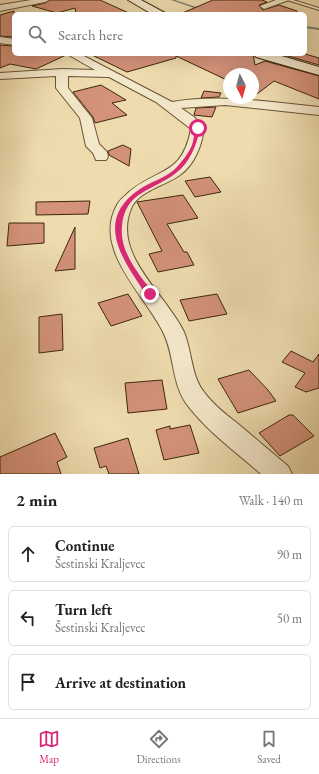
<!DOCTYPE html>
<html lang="en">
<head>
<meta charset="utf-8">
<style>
  body { margin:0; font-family:"EB Garamond",serif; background:#f6f6f6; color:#222 }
  .compass { position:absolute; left:223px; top:68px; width:36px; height:36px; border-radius:50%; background:#fff; box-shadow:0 4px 16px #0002; rotate:174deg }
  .stop { position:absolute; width:12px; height:12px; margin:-9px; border:3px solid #db2777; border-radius:50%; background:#fff }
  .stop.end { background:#db2777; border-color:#fff; box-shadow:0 1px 4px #0008 }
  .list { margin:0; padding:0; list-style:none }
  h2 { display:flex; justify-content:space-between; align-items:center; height:52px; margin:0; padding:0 16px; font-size:17px }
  h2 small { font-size:13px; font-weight:400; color:#767676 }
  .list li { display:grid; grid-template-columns:26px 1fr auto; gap:12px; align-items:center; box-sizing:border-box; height:56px; margin:0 8px 8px; padding:0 8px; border:1px solid #e0e0e0; border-radius:6px }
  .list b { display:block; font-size:15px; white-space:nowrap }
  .list p { margin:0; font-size:13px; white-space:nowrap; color:#767676 }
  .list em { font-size:13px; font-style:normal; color:#767676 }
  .icon { flex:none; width:22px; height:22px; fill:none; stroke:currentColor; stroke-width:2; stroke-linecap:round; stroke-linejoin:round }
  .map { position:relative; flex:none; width:319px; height:474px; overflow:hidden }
  .search { position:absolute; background:#fff; box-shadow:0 4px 16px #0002; left:12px; right:12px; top:12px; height:44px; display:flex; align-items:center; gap:10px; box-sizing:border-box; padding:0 14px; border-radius:6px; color:#767676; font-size:15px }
  .sheet { height:244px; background:#fff }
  nav { display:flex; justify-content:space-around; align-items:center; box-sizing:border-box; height:56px; border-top:1px solid #e0e0e0; background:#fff; font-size:11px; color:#767676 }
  nav a { display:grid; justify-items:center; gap:2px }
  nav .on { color:#db2777 }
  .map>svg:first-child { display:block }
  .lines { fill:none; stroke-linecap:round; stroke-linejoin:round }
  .stream { fill:#787e73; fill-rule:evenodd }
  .building { fill:#d39279; stroke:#3e260d }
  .service-casing { stroke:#6a5436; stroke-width:2 }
  .minor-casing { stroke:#6a5436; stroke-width:2 }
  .secondary-casing { stroke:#3e260d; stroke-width:2 }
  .service { fill:#f4e8cb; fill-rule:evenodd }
  .minor { fill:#f4e8cb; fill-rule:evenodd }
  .secondary { fill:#f4e8cb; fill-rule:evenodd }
  .route { fill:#db2777 }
</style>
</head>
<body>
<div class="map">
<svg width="319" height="474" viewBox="0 0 319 474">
  <rect width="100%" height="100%" fill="#eedcaf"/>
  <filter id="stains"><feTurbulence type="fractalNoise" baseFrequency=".005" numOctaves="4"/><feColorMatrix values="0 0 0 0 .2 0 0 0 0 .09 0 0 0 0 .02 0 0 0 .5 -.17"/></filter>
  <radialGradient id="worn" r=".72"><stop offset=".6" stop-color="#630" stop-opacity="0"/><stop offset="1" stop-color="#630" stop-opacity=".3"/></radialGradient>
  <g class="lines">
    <g class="stream">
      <polygon points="171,0 175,0 202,9 200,10"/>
      <polygon points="305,26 319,28 319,30 305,28"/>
    </g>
  </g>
  <g class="building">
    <polygon points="50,0 100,0 131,14 76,14 75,8 57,13 32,6 45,3"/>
    <polygon points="213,0 262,0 267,2 259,5 263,10 279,5 297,11 296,14 180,14"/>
    <polygon points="14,11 14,37 0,36 0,15"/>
    <polygon points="0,45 14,46 14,54 66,55 36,69 10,64 0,68"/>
    <polygon points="90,54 253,54 255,65 265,61 319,76 319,99 274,81 257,94 253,92 253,74 229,74 229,81 176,56 176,58 127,72"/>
    <polygon points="281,54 305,54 319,58 319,65"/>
    <polygon points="101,85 126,100 112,103 127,115 95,123 93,117 73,92"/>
    <polygon points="204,91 221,93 219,97 201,98"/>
    <polygon points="216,107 212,117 194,115 196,108"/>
    <polygon points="123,145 131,149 129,166 109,155 108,151"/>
    <polygon points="210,177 221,192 195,197 185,181"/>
    <polygon points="183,195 198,218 167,224 184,252 187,252 194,265 158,272 149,254 162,251 137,202"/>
    <polygon points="90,201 88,214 36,215 36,202"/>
    <polygon points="9,223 44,223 44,243 7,246"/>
    <polygon points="75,227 75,269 55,271"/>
    <polygon points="128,294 142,316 111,326 98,303"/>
    <polygon points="217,294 227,314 189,321 180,300"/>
    <polygon points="62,314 63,350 39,353 39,317"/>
    <polygon points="291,351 313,362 319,354 319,388 306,392 295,387 305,373 282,362"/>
    <polygon points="249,370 268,390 276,401 238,413 218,379"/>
    <polygon points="162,380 167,409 128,413 125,383"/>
    <polygon points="289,415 293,415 314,436 280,456 259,433"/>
    <polygon points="190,425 199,453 164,460 156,430 170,426 170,429"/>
    <polygon points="55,433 67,457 57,462 61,474 0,474 0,457"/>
    <polygon points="128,438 139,474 109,474 106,466 100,468 94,448"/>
  </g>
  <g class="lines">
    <g class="service-casing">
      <polygon id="service" points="287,0 293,0 319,8 319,10"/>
    </g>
    <g class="minor-casing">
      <g id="minor">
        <polygon points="31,0 49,0 45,2 0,11 0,5"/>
        <polygon points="276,0 289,0 264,9 260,6"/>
        <polygon points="0,37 14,39 14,45 0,43"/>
        <path d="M67 54H80L172 102C221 94 270 102 319 107V115L225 105 181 108 194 117 204 128C202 145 195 164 180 175 165 186 138 191 131 209 112 255 166 294 184 332 192 351 191 376 204 392 213 404 225 414 237 423 254 437 271 452 288 466L292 474H261C236 452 208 432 188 406 171 384 175 355 163 332 145 295 92 249 117 205 119 200 125 196 129 192 159 167 182 176 191 129L156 102 109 77 68 76V88L92 118 99 144 107 152 108 157 106 160H96L93 153 86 146 80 118 56 88V76L0 79V73L62 69 95 70Z"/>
      </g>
    </g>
    <g class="secondary-casing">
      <g id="secondary">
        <polygon points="128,0 141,0 167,14 152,14"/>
        <polygon points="254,54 275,54 319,67 319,75 256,57"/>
      </g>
    </g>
    <use href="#service" class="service"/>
    <use href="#minor" class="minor"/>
    <use href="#secondary" class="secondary"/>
  </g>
  <path class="route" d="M196 127 200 128C197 144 190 163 176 173 153 191 125 191 122 226 121 236 123 246 128 256 134 269 145 282 154 294L147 296C124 261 92 221 140 189 150 182 165 178 174 170 181 163 189 153 192 145 194 139 194 133 196 127Z"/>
  <rect width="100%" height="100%" filter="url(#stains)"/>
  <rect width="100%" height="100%" fill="url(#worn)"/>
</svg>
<svg class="compass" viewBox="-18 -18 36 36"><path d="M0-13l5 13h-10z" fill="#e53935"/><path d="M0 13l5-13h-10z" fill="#767676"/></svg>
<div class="stop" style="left:198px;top:128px"></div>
<div class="stop end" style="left:150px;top:294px"></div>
<div class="search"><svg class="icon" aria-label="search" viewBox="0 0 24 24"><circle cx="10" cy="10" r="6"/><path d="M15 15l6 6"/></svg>Search here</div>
</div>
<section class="sheet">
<h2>2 min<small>Walk · 140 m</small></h2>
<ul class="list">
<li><svg class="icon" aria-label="ahead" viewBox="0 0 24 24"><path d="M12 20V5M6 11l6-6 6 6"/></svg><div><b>Continue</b><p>Šestinski Kraljevec</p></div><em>90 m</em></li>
<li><svg class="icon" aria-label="left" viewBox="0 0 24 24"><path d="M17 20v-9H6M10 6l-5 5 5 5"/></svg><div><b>Turn left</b><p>Šestinski Kraljevec</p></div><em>50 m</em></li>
<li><svg class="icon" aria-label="arrive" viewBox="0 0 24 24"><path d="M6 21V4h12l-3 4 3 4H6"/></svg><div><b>Arrive at destination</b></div></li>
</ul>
</section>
<nav>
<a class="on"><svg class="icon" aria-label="map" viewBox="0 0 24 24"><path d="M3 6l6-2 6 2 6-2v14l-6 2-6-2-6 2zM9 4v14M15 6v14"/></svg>Map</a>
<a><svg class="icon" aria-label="directions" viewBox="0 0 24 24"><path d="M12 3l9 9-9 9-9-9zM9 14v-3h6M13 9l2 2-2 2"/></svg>Directions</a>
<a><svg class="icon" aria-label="saved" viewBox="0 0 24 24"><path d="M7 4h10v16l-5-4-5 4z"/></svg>Saved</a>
</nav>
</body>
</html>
